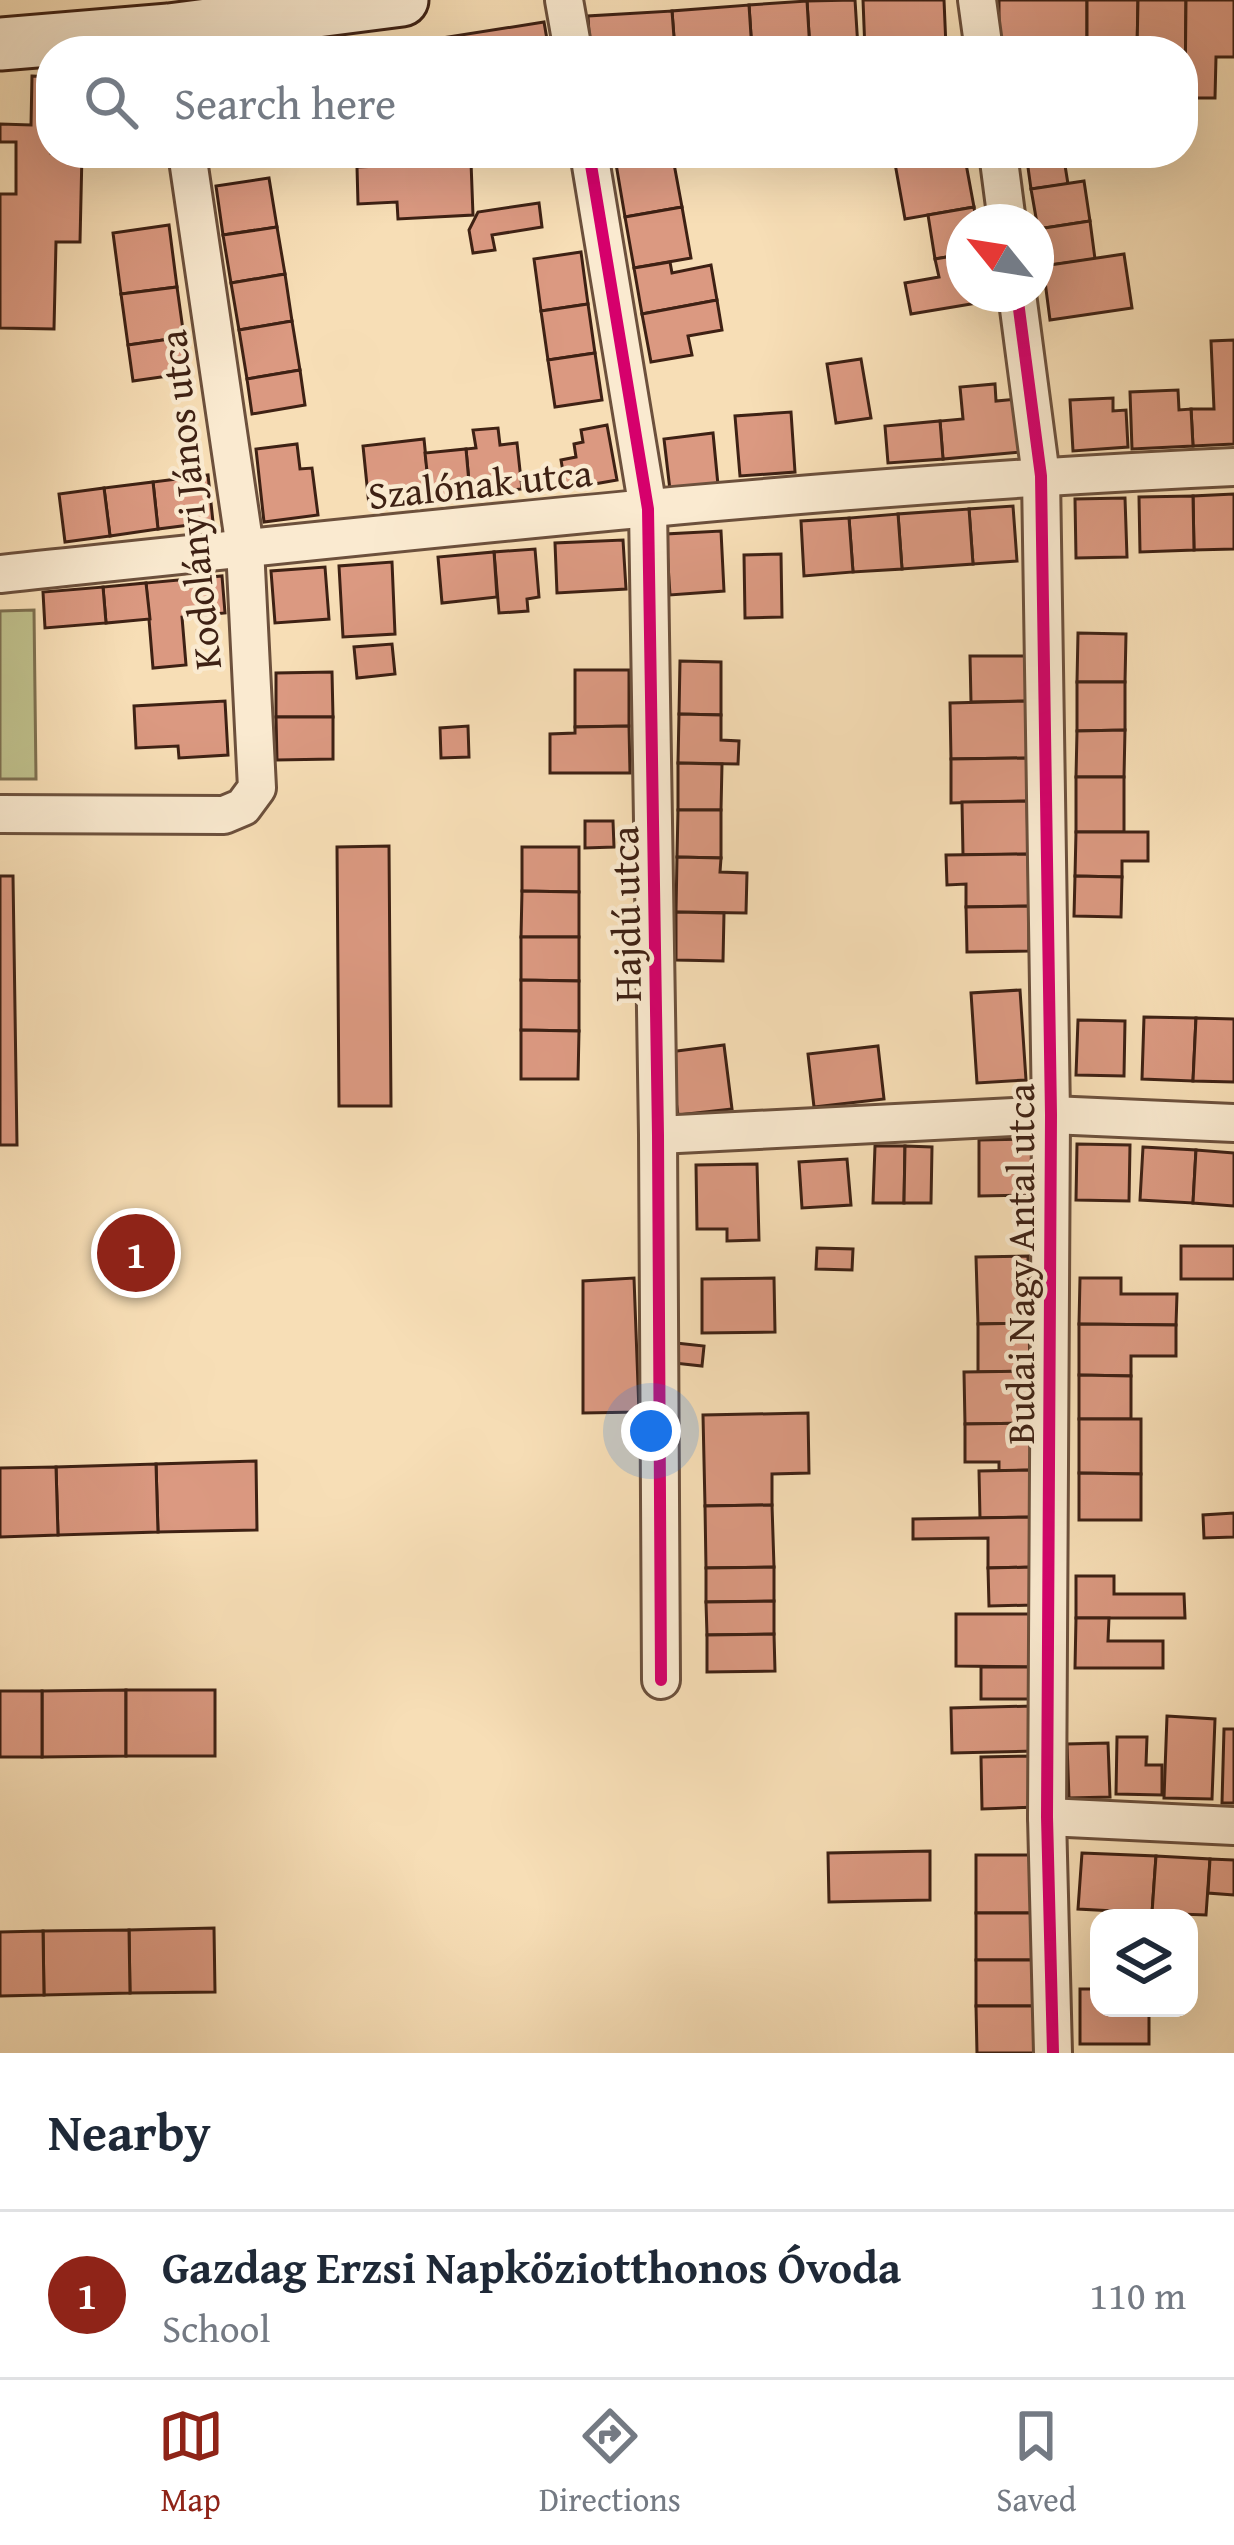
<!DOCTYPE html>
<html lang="en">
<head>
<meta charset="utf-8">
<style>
  body { margin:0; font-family:"Gentium Book Plus",serif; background:#f2f2f3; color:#1f2937 }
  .controls { position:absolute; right:36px; bottom:36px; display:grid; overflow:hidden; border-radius:24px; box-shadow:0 12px 48px #0002 }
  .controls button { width:108px; height:108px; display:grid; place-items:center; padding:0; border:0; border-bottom:3px solid #e0e1e3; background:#fff; color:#1f2937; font:60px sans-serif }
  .compass { position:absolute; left:946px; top:204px; width:108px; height:108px; border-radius:50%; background:#fff; box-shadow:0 12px 48px #0002; rotate:300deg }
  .you { position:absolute; left:651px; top:1431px; width:42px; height:42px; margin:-30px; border:9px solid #fff; border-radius:50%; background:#1a73e8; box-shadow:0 0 0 18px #1a73e833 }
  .badge { display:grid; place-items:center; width:78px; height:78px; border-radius:50%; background:#8f2418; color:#fff; font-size:39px; font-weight:700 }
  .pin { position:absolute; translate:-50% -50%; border:6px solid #fff; box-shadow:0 3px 12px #0006 }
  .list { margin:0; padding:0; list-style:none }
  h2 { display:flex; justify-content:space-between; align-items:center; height:156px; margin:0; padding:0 48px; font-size:51px }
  h2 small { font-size:39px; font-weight:400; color:#747a83 }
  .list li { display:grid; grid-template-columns:78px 1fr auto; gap:36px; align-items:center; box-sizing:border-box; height:168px; padding:0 48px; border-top:3px solid #e0e1e3 }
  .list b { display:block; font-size:45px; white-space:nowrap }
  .list p { margin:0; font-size:39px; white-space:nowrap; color:#747a83 }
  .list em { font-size:39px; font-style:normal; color:#747a83 }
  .icon { flex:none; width:66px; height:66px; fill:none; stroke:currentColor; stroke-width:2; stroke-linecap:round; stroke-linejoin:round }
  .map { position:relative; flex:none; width:1234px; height:2053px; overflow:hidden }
  .search { position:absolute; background:#fff; box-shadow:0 12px 48px #0002; left:36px; right:36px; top:36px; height:132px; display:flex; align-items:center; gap:30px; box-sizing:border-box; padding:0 42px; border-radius:48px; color:#747a83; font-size:45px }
  .sheet { height:324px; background:#fff }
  nav { display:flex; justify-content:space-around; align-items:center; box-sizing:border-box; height:168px; border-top:3px solid #e0e1e3; background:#fff; font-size:33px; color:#747a83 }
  nav a { display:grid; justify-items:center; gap:6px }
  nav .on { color:#8f2418 }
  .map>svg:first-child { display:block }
  .green { fill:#bfc08c; stroke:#7e7050; stroke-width:3 }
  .building { fill:#db9981; stroke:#3e2114; stroke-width:3 }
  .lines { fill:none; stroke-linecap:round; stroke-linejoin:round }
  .street-casing { stroke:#6c503c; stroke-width:42 }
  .secondary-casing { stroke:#3e2114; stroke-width:57 }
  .street { stroke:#faead0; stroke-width:36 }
  .secondary { stroke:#faead0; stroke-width:51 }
  .cycleway-casing { stroke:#faead0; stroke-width:20 }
  .cycleway { stroke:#d6006c; stroke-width:12 }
  .labels { text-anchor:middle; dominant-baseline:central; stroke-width:9; stroke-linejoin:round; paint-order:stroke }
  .street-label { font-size:39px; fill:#3e2114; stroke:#faead0 }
</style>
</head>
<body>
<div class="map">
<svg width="1234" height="2053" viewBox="0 0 1234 2053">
  <rect width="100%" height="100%" fill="#f7deb6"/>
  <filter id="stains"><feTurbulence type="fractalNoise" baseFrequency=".00167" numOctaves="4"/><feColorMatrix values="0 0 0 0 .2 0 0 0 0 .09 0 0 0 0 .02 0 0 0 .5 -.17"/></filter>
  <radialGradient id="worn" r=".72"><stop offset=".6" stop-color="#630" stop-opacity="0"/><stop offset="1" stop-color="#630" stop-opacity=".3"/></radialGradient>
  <polygon class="green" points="34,610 36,779 0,779 0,611"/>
  <g class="building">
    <polygon points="855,0 858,48 810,51 807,1"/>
    <polygon points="863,0 944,0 946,47 865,51"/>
    <rect x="999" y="0" width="88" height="51"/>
    <polygon points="1087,0 1138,0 1137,51 1087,51"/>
    <polygon points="1138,0 1186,0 1185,98 1183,51 1137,51"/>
    <polygon points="1186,0 1234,0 1234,57 1216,57 1215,98 1185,98"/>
    <polygon points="807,1 810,51 752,51 749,5"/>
    <polygon points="749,5 752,51 675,51 672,11"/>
    <polygon points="672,11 675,51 590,51 588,16"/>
    <polygon points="544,22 549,51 444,51 442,38"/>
    <polygon points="32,76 51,77 51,153 82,153 80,242 56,242 54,329 0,328 0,194 16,194 16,142 0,142 0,124 31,125"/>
    <polygon points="640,153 672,153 682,207 625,217 615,158"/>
    <polygon points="921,153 964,153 974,207 905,219 894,158"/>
    <polygon points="1026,153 1063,153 1068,184 1031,189"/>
    <polygon points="471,162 473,215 398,219 397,202 358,204 357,167"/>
    <polygon points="269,178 277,227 223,235 216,186"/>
    <polygon points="1084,181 1090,221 1038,229 1031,189"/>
    <polygon points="539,203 542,227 492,235 495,250 473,253 469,230 478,212"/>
    <polygon points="682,207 691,258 634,268 625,217"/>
    <polygon points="974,207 976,222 964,222 964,254 935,259 928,215"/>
    <polygon points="1090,221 1095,259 1043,266 1038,229"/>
    <polygon points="169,225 177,287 121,294 113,233"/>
    <polygon points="277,227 285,274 231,283 223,235"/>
    <polygon points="581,252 588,304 541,311 534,259"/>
    <polygon points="964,254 964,294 988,294 989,301 911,314 905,283 939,277 935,259"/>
    <polygon points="1124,254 1132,308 1050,320 1043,266"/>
    <polygon points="670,262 672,273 711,265 717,300 642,314 634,268"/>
    <polygon points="285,274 292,321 239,330 231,283"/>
    <polygon points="177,287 184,337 128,345 121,294"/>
    <polygon points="717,300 722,330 688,336 692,355 651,362 642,314"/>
    <polygon points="588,304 595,353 548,360 541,311"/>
    <polygon points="292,321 300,370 247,379 239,330"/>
    <polygon points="184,337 189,373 133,381 128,345"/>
    <polygon points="1234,340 1234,444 1193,446 1191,409 1214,409 1211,341"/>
    <polygon points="595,353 602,400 555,407 548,360"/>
    <polygon points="861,359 871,418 836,423 827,364"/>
    <polygon points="300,370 305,405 252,414 247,379"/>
    <polygon points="995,384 996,401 1017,399 1021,452 943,459 940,421 963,419 960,387"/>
    <polygon points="1178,390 1179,410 1191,409 1193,446 1132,449 1130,392"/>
    <polygon points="1113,398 1113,411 1126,410 1128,447 1073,451 1070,400"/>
    <polygon points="791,412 795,472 740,476 735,416"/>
    <polygon points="940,421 943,459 888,463 885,426"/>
    <polygon points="607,425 617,480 566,489 561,460 576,457 574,444 583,442 581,430"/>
    <polygon points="498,428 500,445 517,443 522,489 470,494 466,449 476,448 473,430"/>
    <polygon points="713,433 718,485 670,490 664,439"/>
    <polygon points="424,439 430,499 369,505 363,446"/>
    <polygon points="297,444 300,469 312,468 318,515 264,522 256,449"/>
    <polygon points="466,449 470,494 430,499 425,453"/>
    <polygon points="208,475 213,522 158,529 153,482"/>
    <polygon points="153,482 158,529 110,536 104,488"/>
    <polygon points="104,488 110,536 65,542 59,494"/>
    <polygon points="1234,494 1234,549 1194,550 1193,496"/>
    <polygon points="1193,496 1194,550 1140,552 1139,497"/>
    <polygon points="1125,498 1127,557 1076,558 1075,499"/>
    <polygon points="1013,506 1017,561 973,564 969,509"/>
    <polygon points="969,509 973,564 902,569 898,514"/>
    <polygon points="898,514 902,569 853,572 849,518"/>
    <polygon points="849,518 853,572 804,576 801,521"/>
    <polygon points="721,531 724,591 670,595 666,534"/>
    <polygon points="623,540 626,589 557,593 555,543"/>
    <polygon points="535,549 539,597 527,599 528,611 499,613 494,552"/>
    <polygon points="494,552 497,597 442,603 438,557"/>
    <polygon points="781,554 782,617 745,618 744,555"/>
    <polygon points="392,562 395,634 343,637 339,566"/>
    <polygon points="325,567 329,619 275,623 271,571"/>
    <polygon points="222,576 225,613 182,617 186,665 153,668 146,583"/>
    <polygon points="146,583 150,619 106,623 103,587"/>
    <polygon points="103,587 106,623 45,628 43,592"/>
    <polygon points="1078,633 1126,634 1125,682 1077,682"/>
    <polygon points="392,644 395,674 357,678 354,647"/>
    <polygon points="970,656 1025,656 1026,701 971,702"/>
    <polygon points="680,661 721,662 721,715 679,714"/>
    <polygon points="575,670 629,670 629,726 575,727"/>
    <polygon points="332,672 333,717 276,717 276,673"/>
    <polygon points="1077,682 1125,682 1125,730 1077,731"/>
    <polygon points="225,701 228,755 179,758 178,746 136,748 134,706"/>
    <polygon points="1026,701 1027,758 951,759 950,703"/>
    <polygon points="679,714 721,715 721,740 739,741 738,764 678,763"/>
    <polygon points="276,717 333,717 333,759 277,760"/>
    <polygon points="468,726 469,757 441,758 440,728"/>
    <polygon points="629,726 630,773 550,773 550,734 575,733 575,727"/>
    <polygon points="1125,730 1124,777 1076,777 1077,731"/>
    <polygon points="1027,758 1027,801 951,803 951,759"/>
    <polygon points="678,763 722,764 721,810 678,810"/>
    <rect x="1076" y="777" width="48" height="55"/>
    <polygon points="1027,801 1028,854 963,855 962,802"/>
    <polygon points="678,810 721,810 721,858 677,857"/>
    <polygon points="585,821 613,821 614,847 585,848"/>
    <polygon points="1076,832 1148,832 1148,861 1122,861 1122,877 1075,876"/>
    <polygon points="389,846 391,1106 339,1106 337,847"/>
    <polygon points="522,847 579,847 579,892 522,891"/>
    <polygon points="1028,854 1029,906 966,907 966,884 947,885 946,855"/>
    <polygon points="677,857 721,858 720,872 747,873 746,913 676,912"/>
    <polygon points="0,876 13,876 17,1145 0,1145"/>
    <polygon points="1075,876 1122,877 1121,917 1074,916"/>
    <polygon points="522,891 579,892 579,937 521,937"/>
    <polygon points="1029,906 1029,951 967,952 966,907"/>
    <polygon points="676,912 724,913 723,961 676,960"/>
    <polygon points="521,937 579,937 579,981 521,980"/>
    <polygon points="521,980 579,981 579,1031 521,1030"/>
    <polygon points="1020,990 1026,1080 977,1083 971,993"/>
    <polygon points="1144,1017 1196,1018 1193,1081 1142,1079"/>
    <polygon points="1196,1018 1234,1019 1234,1082 1193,1081"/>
    <polygon points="1078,1020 1125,1021 1124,1076 1076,1075"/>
    <polygon points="521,1030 579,1031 578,1079 521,1079"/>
    <polygon points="724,1045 732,1109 678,1115 669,1052"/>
    <polygon points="878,1046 884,1099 814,1107 808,1054"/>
    <polygon points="1033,1139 1033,1195 979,1196 979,1140"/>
    <polygon points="1077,1144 1130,1145 1129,1201 1076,1200"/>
    <polygon points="875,1146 905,1146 904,1203 873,1203"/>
    <polygon points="905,1146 932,1147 931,1203 904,1203"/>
    <polygon points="1143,1147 1196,1150 1193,1203 1140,1200"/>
    <polygon points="1196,1150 1234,1153 1234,1206 1193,1203"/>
    <polygon points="847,1159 851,1205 802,1208 799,1162"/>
    <polygon points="757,1164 759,1240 727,1241 727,1229 697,1229 696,1165"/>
    <rect x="1181" y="1246" width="53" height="33"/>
    <polygon points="817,1248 853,1249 852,1270 816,1269"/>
    <polygon points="1028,1256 1029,1323 978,1324 976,1257"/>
    <polygon points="634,1278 639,1412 583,1413 583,1281"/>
    <polygon points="774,1278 775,1332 702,1333 702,1279"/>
    <polygon points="1080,1278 1121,1278 1121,1294 1177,1294 1176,1325 1079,1324"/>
    <polygon points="1029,1323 1030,1371 978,1372 978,1324"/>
    <polygon points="1079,1324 1176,1325 1176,1356 1131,1356 1131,1376 1079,1375"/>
    <polygon points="676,1343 704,1346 702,1366 674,1363"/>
    <polygon points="1030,1371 1031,1423 965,1424 964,1372"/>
    <polygon points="1079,1375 1131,1376 1131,1419 1079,1419"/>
    <polygon points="808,1413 809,1473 772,1474 772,1505 705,1506 703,1415"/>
    <polygon points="1079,1419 1141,1419 1141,1474 1079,1473"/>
    <polygon points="1031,1423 1031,1470 999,1471 999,1462 965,1462 965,1424"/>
    <polygon points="256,1461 257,1530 158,1532 156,1464"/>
    <polygon points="156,1464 158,1532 58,1535 56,1467"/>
    <polygon points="56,1467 58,1535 0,1537 0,1468"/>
    <polygon points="1031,1470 1032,1517 980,1518 979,1471"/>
    <polygon points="1079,1473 1141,1474 1141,1520 1079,1520"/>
    <polygon points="772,1505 774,1567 706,1568 705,1506"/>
    <polygon points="1234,1513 1234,1537 1204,1538 1203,1515"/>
    <polygon points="1032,1517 1033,1567 988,1568 988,1538 913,1539 913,1519"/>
    <polygon points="774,1567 774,1601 706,1602 706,1568"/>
    <polygon points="1033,1567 1033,1605 989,1606 988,1568"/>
    <polygon points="1076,1576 1114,1576 1114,1594 1184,1594 1185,1618 1076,1618"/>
    <polygon points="774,1601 774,1634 707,1635 706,1602"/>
    <polygon points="956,1614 1030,1614 1030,1667 956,1666"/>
    <polygon points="1076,1618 1109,1618 1108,1641 1163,1641 1163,1668 1075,1668"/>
    <polygon points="774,1634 775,1671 707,1672 707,1635"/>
    <rect x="981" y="1667" width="49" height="32"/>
    <polygon points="126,1690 126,1756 42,1757 42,1691"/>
    <rect x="126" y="1690" width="89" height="66"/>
    <rect x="0" y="1691" width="42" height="66"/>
    <polygon points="1032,1706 1034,1751 952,1753 951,1708"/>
    <polygon points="1167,1716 1215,1719 1212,1799 1164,1798"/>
    <polygon points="1224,1729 1234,1729 1234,1803 1222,1803"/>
    <polygon points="1117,1737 1147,1737 1146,1765 1162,1765 1162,1795 1116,1794"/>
    <polygon points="1108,1743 1110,1797 1069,1798 1067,1744"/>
    <polygon points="1036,1756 1037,1807 982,1809 981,1757"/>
    <polygon points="930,1851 930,1900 829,1902 828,1853"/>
    <polygon points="1082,1853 1156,1856 1152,1913 1078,1909"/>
    <rect x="976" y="1855" width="59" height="58"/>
    <polygon points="1156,1856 1210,1859 1206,1915 1152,1913"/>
    <polygon points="1210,1859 1234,1860 1234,1895 1208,1893"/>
    <polygon points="976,1913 1035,1913 1036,1960 976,1960"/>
    <polygon points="214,1928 215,1992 130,1993 129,1930"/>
    <polygon points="129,1930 130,1993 44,1995 43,1931"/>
    <polygon points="43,1931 44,1995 0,1996 0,1932"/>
    <rect x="976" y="1960" width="60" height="46"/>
    <polygon points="1080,1989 1099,1989 1099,2008 1149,2008 1149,2044 1080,2044"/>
    <polygon points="976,2006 1036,2006 1036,2053 977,2053"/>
  </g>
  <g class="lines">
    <g class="street-casing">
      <g id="street">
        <polyline points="564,0 573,51"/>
        <polyline points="977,0 984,51"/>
        <polyline points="589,153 648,509 658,1135 661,1680"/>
        <polyline points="998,153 1007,222"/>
        <polyline points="1017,294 1041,476 1051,1115 1047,1817 1053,2053"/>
        <path d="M0 574C411 531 821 485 1234 467"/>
        <polyline points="0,814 224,815 243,807 257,788 245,548 187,153"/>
        <polyline points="658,1135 1051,1115 1234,1123"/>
        <polyline points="1047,1817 1234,1826"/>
      </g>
    </g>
    <g class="secondary-casing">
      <polyline id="secondary" points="0,44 169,30 402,0"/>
    </g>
    <use href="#street" class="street"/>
    <use href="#secondary" class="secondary"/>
    <g class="cycleway-casing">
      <g id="cycleway">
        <polyline points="589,153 648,509 658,1135 661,1680"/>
        <polyline points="1017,294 1041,476 1051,1115 1047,1817 1053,2053"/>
      </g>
    </g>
    <use href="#cycleway" class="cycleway"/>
  </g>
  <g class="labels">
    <g class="street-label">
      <text transform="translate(480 483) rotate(-6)">Szalónak utca</text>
      <text transform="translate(189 500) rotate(-96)">Kodolányi János utca</text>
      <text transform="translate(625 914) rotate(-91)">Hajdú utca</text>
      <text transform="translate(1019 1264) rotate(-90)">Budai Nagy Antal utca</text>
    </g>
  </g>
  <rect width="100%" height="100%" filter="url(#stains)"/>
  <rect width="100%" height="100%" fill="url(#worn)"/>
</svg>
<div class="controls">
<button><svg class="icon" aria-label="layers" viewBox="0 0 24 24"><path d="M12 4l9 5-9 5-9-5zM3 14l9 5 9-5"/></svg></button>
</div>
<svg class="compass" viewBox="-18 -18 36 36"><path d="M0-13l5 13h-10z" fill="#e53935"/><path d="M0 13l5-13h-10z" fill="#747a83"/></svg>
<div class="you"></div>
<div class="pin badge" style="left:136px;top:1253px">1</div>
<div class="search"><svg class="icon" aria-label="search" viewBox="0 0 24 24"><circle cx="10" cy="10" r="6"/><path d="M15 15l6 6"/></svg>Search here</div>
</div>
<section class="sheet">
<h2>Nearby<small></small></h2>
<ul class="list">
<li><span class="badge">1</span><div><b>Gazdag Erzsi Napköziotthonos Óvoda</b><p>School</p></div><em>110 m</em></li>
</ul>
</section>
<nav>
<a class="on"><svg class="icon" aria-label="map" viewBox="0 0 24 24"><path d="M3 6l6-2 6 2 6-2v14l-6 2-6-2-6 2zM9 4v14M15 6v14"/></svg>Map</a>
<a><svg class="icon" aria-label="directions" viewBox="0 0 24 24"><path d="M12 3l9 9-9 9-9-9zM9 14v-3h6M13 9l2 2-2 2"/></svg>Directions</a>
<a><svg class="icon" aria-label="saved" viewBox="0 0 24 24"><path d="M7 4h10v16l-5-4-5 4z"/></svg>Saved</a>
</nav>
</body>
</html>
